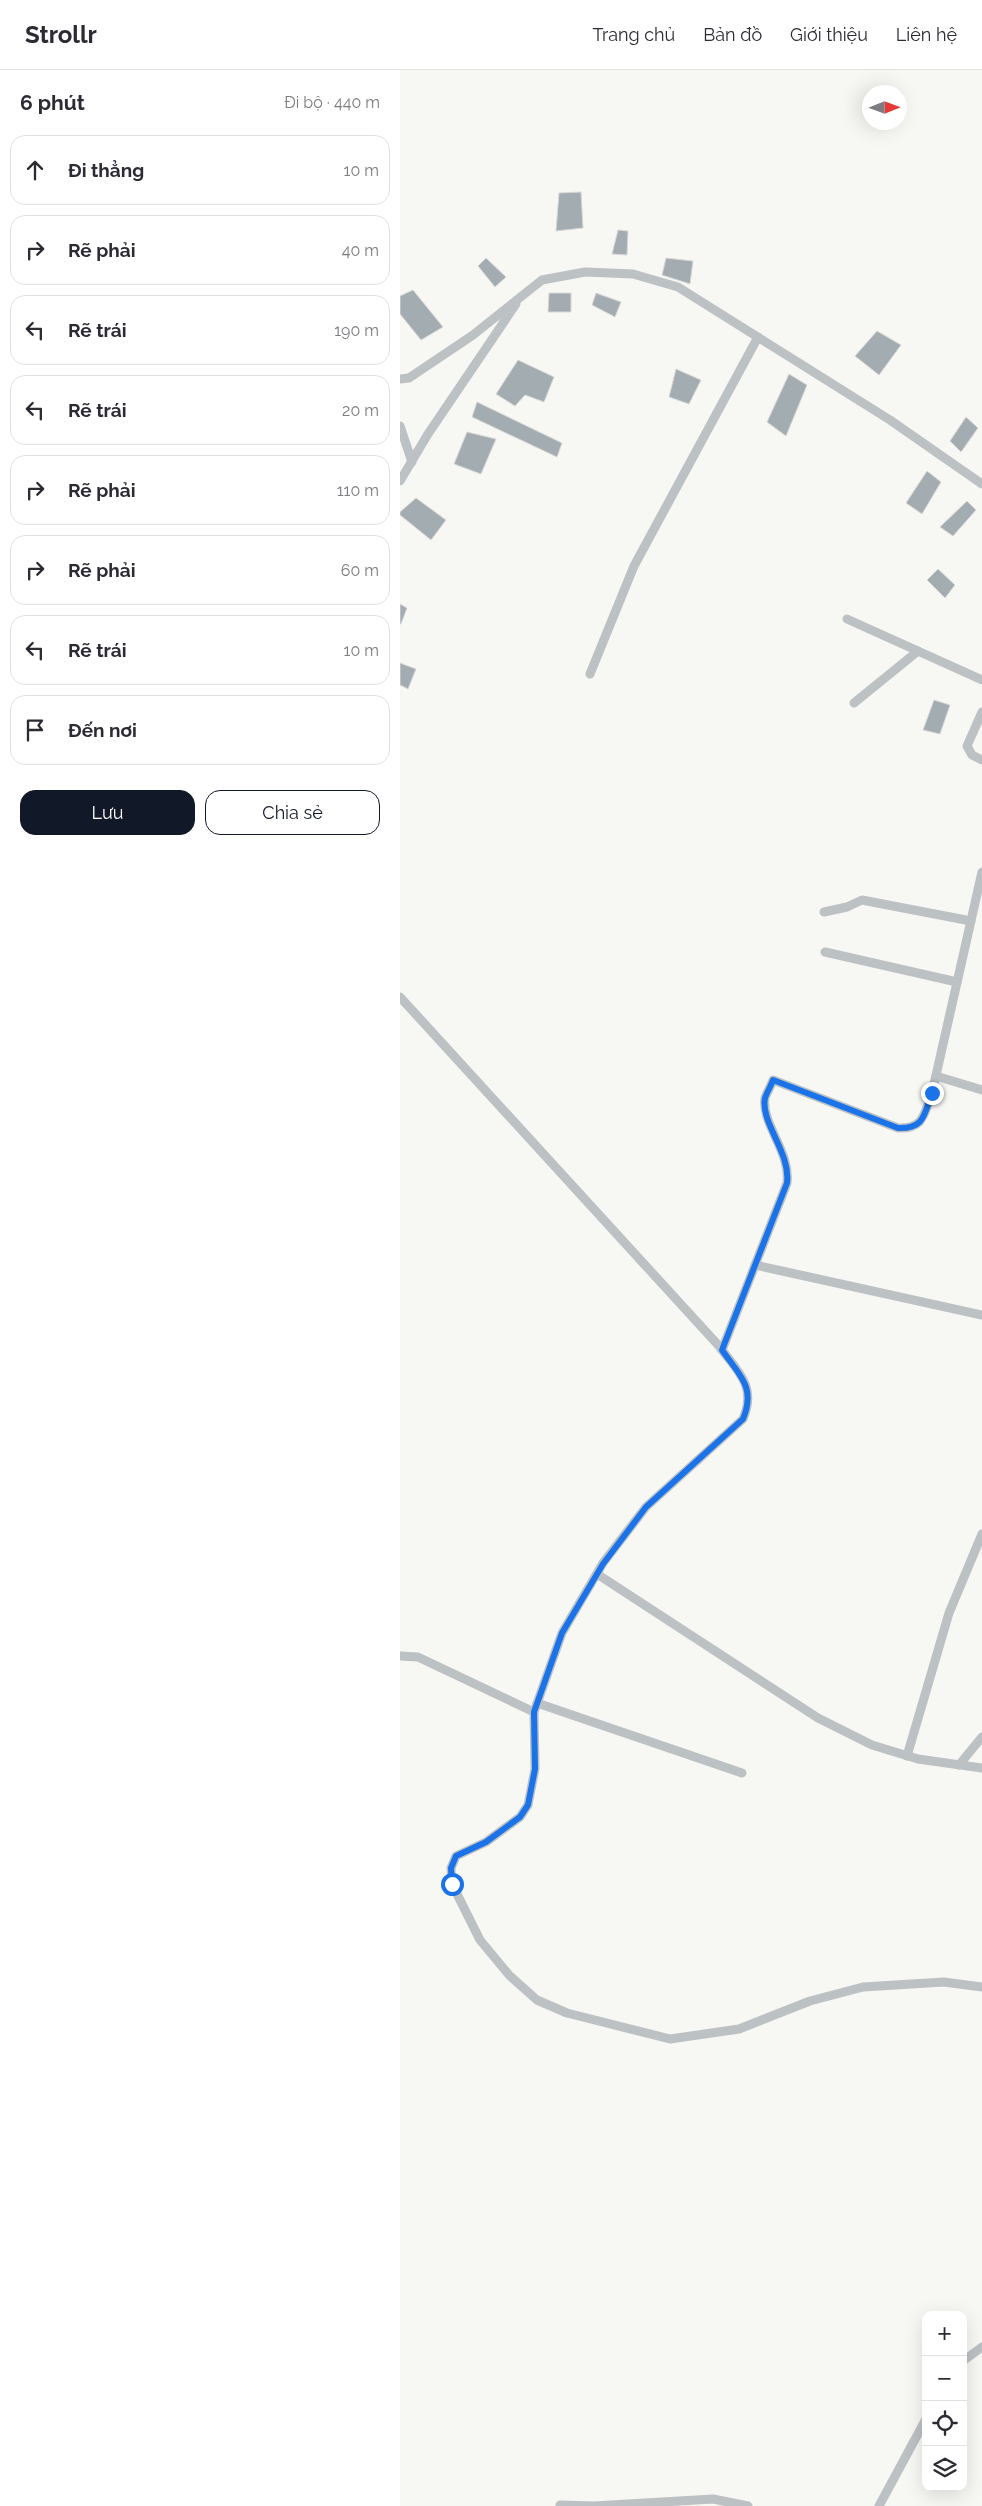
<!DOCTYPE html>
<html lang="vi">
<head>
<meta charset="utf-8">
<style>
  body { margin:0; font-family:Raleway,sans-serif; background:#f7f7f7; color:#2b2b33 }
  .controls { position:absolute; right:15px; bottom:15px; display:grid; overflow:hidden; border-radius:10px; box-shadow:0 5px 20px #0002 }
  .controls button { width:45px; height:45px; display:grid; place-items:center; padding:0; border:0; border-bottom:1px solid #e1e1e2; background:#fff; color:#2b2b33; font:25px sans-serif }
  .compass { position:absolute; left:462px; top:15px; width:45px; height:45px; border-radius:50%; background:#fff; box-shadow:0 5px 20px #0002; rotate:89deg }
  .stop { position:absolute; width:15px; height:15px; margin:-11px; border:4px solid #1a73e8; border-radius:50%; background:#fff }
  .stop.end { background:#1a73e8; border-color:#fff; box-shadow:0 1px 5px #0008 }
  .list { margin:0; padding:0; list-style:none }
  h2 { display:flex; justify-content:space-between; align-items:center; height:65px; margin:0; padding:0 20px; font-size:21px }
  h2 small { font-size:16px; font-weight:400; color:#7c7c81 }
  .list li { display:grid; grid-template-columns:32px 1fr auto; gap:15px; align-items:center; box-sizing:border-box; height:70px; margin:0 10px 10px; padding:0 10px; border:1px solid #e1e1e2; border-radius:15px }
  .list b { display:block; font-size:19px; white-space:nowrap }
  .list em { font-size:16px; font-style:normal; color:#7c7c81 }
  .actions { display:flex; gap:10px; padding:15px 20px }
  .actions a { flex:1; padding:11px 0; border:1px solid #111827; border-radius:15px; text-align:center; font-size:18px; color:#111827 }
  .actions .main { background:#111827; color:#fff }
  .icon { flex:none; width:28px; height:28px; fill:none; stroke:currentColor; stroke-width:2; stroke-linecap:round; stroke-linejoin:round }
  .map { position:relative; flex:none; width:582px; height:2436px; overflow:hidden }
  header { display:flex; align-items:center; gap:30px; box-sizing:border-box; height:70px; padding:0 25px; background:#fff; border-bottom:1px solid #e1e1e2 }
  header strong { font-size:24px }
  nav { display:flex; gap:28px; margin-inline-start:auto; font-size:18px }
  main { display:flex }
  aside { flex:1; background:#fff }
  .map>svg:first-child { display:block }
  .building { fill:#a3acb1; stroke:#d8d8d7 }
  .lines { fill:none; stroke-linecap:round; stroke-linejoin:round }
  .minor { stroke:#bcc1c4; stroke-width:9 }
  .route { stroke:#1a73e8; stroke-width:6 }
</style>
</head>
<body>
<header>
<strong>Strollr</strong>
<nav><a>Trang chủ</a><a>Bản đồ</a><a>Giới thiệu</a><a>Liên hệ</a></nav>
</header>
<main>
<aside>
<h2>6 phút<small>Đi bộ · 440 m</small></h2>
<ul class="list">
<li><svg class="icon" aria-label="ahead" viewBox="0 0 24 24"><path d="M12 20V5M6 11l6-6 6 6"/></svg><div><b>Đi thẳng</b></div><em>10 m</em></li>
<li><svg class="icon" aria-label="right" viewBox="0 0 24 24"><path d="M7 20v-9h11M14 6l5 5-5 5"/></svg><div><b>Rẽ phải</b></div><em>40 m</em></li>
<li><svg class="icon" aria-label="left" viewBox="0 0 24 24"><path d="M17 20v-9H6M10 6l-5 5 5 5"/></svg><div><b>Rẽ trái</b></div><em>190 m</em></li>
<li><svg class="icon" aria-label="left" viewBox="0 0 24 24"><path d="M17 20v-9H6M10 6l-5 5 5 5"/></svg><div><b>Rẽ trái</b></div><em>20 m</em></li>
<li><svg class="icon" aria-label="right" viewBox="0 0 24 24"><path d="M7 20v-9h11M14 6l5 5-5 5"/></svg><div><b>Rẽ phải</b></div><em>110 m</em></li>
<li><svg class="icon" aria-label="right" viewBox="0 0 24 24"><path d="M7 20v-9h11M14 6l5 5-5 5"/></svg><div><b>Rẽ phải</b></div><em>60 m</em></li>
<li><svg class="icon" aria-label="left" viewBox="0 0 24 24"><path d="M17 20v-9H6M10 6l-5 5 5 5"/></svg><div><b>Rẽ trái</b></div><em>10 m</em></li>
<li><svg class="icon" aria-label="arrive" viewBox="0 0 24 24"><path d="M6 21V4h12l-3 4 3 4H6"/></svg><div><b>Đến nơi</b></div></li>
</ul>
<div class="actions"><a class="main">Lưu</a><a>Chia sẻ</a></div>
</aside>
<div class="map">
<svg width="582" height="2436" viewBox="0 0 582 2436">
  <rect width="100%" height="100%" fill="#f7f7f4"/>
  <g class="building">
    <polygon points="181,122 183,158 156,161 159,123"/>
    <polygon points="218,160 228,161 227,185 212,184"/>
    <polygon points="86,188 106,207 95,217 78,196"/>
    <polygon points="266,188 293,191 290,214 262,205"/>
    <polygon points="13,220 43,257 21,270 0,244 0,226"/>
    <polygon points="149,223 171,223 171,242 148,242"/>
    <polygon points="196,223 221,232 215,247 192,235"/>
    <polygon points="477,261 501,275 479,305 455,286"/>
    <polygon points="118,290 154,307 144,332 125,325 115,336 96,324"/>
    <polygon points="276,299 301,310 289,334 269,327"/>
    <polygon points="389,304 407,315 386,366 367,352"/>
    <polygon points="77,332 162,373 157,387 72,347"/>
    <polygon points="566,347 578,358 561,382 550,371"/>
    <polygon points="67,362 96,369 81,404 54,394"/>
    <polygon points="527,401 541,412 522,444 506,433"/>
    <polygon points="16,428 46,450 31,470 0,445 0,442"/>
    <polygon points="567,431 576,440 553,466 540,457"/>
    <polygon points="538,499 555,515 545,528 527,510"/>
    <polygon points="0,534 7,538 1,554 0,554"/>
    <polygon points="0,593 16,599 8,619 0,615"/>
    <polygon points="534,630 550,635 540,664 523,660"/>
  </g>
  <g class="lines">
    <g class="minor">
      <polyline points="0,309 9,308 73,265 142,210 185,202 233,204 278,217 490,350 582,414"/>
      <polyline points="0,356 12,392"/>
      <polyline points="0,411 28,364 116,234"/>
      <polyline points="447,549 582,610"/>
      <polyline points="190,604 234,496 358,267"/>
      <polyline points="454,633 518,581"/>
      <polyline points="582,642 567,676 572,685 582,690"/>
      <polyline points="424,842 447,837 462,830 571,851"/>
      <polyline points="425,882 557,912"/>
      <path d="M0 927 319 1276C338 1302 357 1316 343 1349L246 1437 203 1493 162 1563 134 1642 135 1699 128 1735 120 1747 86 1772 56 1786 51 1798 52 1814 80 1870 109 1905 137 1930 167 1943 270 1969 339 1959 410 1931 463 1917 544 1912 582 1917"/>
      <polyline points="536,1006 582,1020"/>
      <polyline points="355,1195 582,1245"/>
      <path d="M322 1280 387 1113C391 1082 361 1054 365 1028 367 1022 371 1016 373 1010L498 1058C524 1059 524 1044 532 1023L582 802"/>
      <polyline points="197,1504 418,1648 472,1675 518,1689 582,1698"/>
      <polyline points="0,1586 18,1587 134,1642"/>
      <polyline points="137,1633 342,1703"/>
      <polyline points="507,1686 549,1543 582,1464"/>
      <polyline points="559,1695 582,1667"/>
      <polyline points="563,2291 582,2277"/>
      <polyline points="160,2435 194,2436 313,2429 348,2436"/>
      <polyline points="479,2436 526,2349"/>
    </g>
  </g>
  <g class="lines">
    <path class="route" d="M52 1814 51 1798 56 1786 86 1772 120 1747 128 1735 135 1699 134 1642 162 1563 203 1494 246 1437 343 1349C356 1317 340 1306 322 1280L387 1113C391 1082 360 1053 365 1028 367 1022 371 1016 373 1010L498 1058C525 1059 524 1044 532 1023"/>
  </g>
</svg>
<div class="controls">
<button>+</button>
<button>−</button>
<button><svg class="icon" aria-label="locate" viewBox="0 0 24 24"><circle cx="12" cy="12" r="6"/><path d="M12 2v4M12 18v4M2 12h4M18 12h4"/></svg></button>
<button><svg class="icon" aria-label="layers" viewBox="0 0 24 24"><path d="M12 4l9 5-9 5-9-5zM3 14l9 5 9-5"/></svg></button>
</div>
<svg class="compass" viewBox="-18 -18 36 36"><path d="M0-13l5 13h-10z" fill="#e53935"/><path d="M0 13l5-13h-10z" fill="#7c7c81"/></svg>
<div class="stop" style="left:52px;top:1814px"></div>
<div class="stop end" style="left:532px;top:1023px"></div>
</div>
</main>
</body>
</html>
